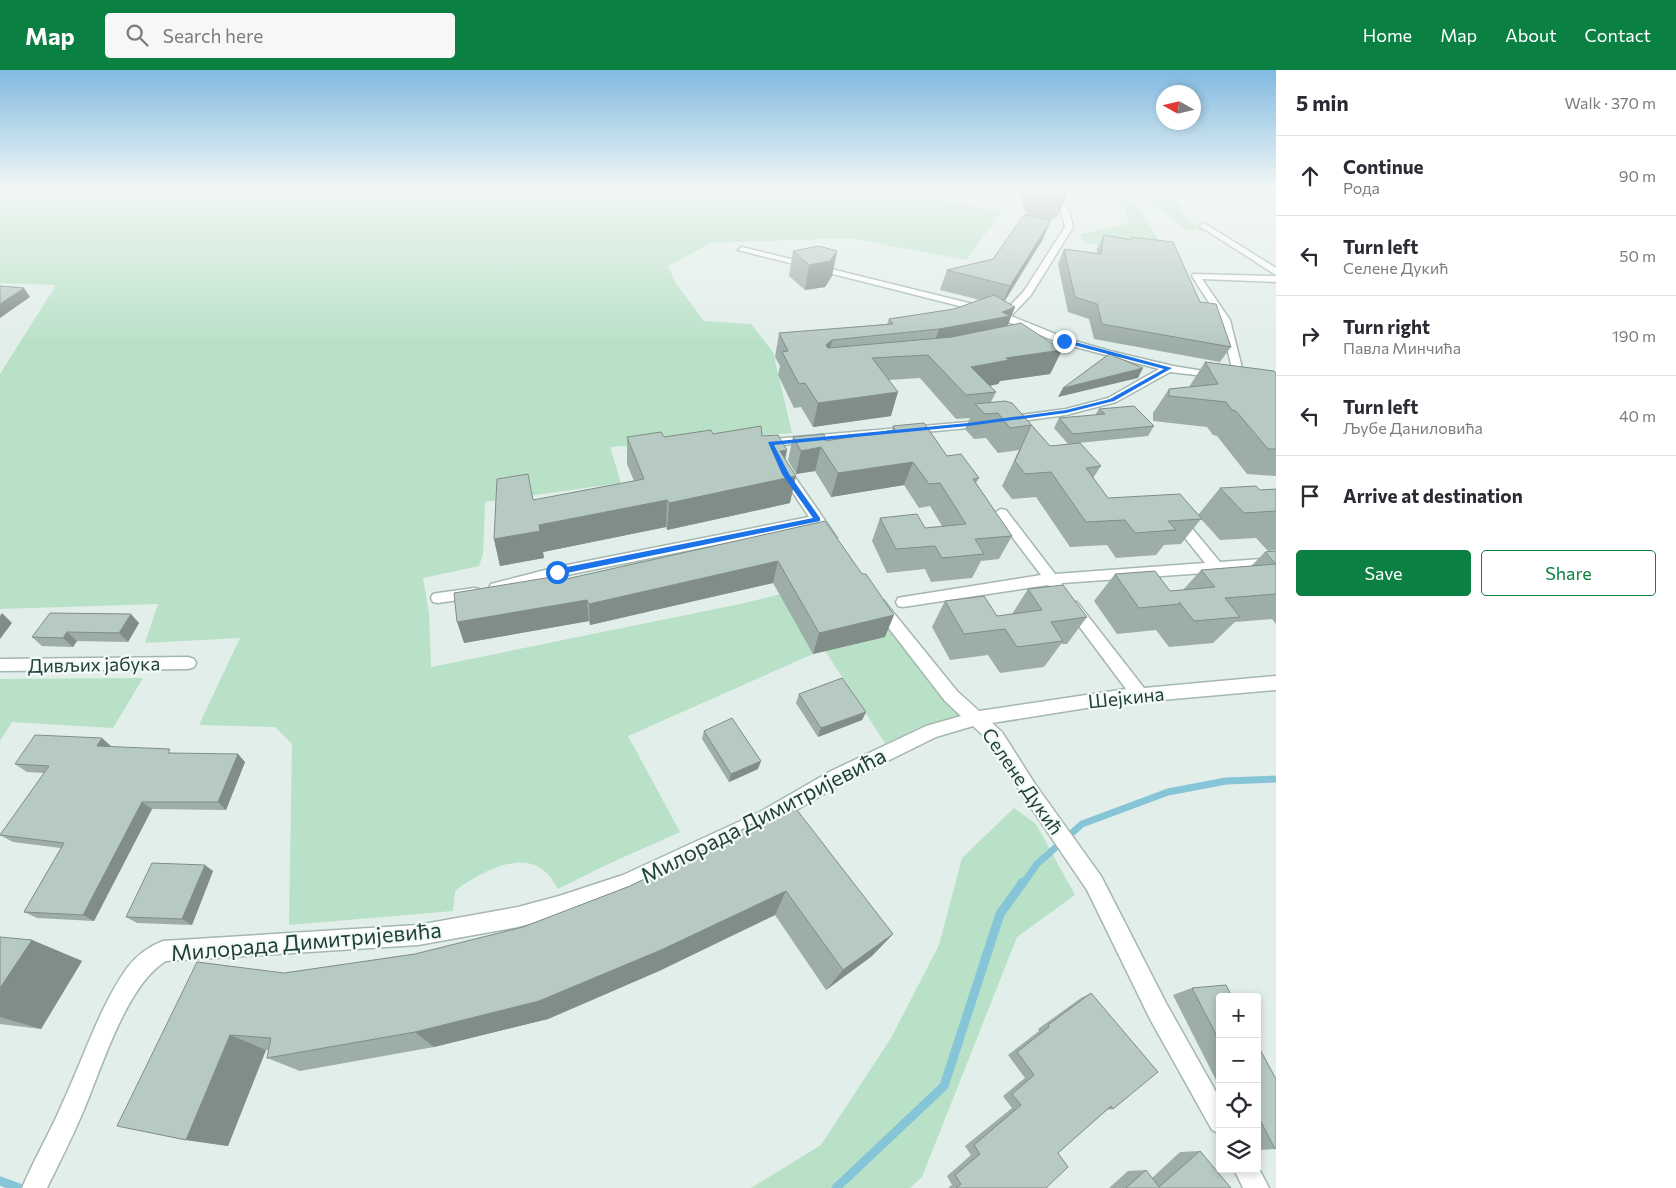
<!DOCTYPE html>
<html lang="en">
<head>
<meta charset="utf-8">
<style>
  body { margin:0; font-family:Commissioner,sans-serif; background:#f7f7f7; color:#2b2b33 }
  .controls { position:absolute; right:15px; bottom:15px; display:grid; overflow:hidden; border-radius:5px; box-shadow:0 2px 8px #0003 }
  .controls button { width:45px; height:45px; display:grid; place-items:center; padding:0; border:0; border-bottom:1px solid #e1e1e2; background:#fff; color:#2b2b33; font:25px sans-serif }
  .compass { position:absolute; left:1156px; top:15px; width:45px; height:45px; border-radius:50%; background:#fff; box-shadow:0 2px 8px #0003; rotate:278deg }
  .stop { position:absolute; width:15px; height:15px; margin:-11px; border:4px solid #1a73e8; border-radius:50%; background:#fff }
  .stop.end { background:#1a73e8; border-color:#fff; box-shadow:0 1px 5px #0008 }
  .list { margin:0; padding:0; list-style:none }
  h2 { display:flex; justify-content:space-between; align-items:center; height:65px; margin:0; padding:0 20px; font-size:21px }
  h2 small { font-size:16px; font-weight:400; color:#7c7c81 }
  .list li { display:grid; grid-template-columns:32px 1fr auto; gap:15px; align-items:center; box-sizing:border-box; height:80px; padding:0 20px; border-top:1px solid #e1e1e2 }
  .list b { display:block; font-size:19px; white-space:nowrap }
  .list p { margin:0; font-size:16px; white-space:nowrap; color:#7c7c81 }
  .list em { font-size:16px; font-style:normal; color:#7c7c81 }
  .actions { display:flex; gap:10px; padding:15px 20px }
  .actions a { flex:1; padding:11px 0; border:1px solid #0b8043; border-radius:5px; text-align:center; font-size:18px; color:#0b8043 }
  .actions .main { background:#0b8043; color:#fff }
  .icon { flex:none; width:28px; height:28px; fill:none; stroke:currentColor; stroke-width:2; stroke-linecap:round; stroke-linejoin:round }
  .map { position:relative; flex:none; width:1276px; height:1118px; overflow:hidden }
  header { display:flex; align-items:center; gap:30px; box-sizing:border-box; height:70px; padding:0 25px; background:#0b8043; color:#fff }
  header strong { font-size:24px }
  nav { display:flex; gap:28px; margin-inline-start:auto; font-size:18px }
  .search { width:350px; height:45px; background:#f7f7f7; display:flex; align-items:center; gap:12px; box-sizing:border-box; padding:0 18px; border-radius:5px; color:#7c7c81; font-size:19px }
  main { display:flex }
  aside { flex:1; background:#fff }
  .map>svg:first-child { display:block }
  .green { fill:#b9e1c7 }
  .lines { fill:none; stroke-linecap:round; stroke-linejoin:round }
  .stream-far1 { stroke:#86c4d7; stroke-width:7 }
  .stream { stroke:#86c4d7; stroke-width:9 }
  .street-casing { stroke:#a4b7b1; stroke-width:3 }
  .street { fill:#fff; fill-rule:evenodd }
  .wall { fill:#9dada8 }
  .shaded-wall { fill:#808d88 }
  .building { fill:#b7c9c3; stroke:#808d88 }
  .route { fill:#1a73e8 }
  .labels { text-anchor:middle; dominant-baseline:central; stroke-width:4.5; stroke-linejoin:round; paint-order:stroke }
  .street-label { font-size:19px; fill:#20413a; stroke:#f3faf7 }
  .near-street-label { font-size:22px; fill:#20413a; stroke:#f3faf7 }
</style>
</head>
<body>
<header>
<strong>Map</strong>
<div class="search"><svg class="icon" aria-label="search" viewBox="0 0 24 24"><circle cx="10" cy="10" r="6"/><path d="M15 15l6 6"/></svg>Search here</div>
<nav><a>Home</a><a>Map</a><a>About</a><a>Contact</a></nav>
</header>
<main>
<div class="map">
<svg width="1276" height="1118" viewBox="0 0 1276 1118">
  <rect width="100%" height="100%" fill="#e2eee9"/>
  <g class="green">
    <path d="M0 119H913L911 125 1002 141 966 190 849 168 711 173 668 196 675 212 704 251 751 254 773 282 792 363 610 377 621 413 485 432 483 484 479 496 423 508 429 543 431 597 740 534 859 505 978 648 890 681 824 579 628 666 680 762 606 795 558 819C552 809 546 799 534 795 511 785 473 807 455 821L453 841 289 855 292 674 275 657 199 655 240 568 145 573 158 534 0 539V304L56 215 0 213Z"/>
    <path d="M1102 119H1156L1180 135C1184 152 1200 156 1214 162L1187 160 1146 127 1129 128 1140 139 1163 178H1137L1083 173 1081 164 1128 154 1125 136Z"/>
    <polygon points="143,608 113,658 12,652 0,671 0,609"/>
    <polygon points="1014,738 1036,754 1075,825 1017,867 922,1107 910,1118 751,1118 821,1075 891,968 939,875 962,788"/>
  </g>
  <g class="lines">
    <polyline class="stream-far1" points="1023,814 1037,794 1082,754 1168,722 1226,711 1276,709"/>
    <g class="stream">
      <polyline points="0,1111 19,1118"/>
      <polyline points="836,1118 944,1016 1000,844 1023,812"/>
    </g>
    <g class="street-casing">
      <g id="street">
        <polygon points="1045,119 1052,119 1069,141 1073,157 1031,225 1011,246 1068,269 1110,281 1173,296 1222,304 1222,308 1170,302 1116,332 1066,345 968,358 758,377 756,374 762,370 968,352 1066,339 1108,328 1159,299 1060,273 983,242 738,180 742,177 989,238 1003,243 1024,221 1065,157 1061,141"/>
        <polygon points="1238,119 1247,119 1276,129 1276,134"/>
        <polygon points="1204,153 1276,198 1276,205 1201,157 1200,155"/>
        <polygon points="1193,204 1276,206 1276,212 1202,209 1230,250 1245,310 1244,312 1240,313 1235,310 1220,250 1192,206"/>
        <polygon points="784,396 788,397 835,465 837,468 835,471 825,471 814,455 557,507 496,523 491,522 489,518 491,514 557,497 809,447 778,400"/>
        <polygon points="1001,439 1006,440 1055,504 1205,493 1169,448 1176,444 1181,445 1220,492 1276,488 1276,498 1062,513 1061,519 1056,520 1048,515 903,537 898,536 896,532 898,528 903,527 1041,505 994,443"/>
        <polygon points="474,518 479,519 481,523 479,527 438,533 433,532 431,528 433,524 438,523"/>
        <path d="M879 529 884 531 957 621 979 641 1126 619 1067 540 1065 536 1067 532H1077L1144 618 1276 606V620L1105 635 992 653 1002 662 1035 714 1101 806 1166 933 1220 1029V1064L1212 1060 1150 949 1087 820 1023 726 990 672 973 656 936 667 843 713 772 754 632 821 559 846 518 857 418 875 166 891C126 915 101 1000 83 1042 72 1068 59 1093 47 1118H22C34 1089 51 1061 63 1032 83 989 100 936 127 898 137 885 148 877 163 871L418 855 518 837 559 826 623 805 760 742 831 701 926 656 961 646 945 631 874 539 872 535 874 531Z"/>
        <polygon points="188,587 194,589 196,593 194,597 188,599 0,601 0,589"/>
        <polygon points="1257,1095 1269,1118 1243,1118 1234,1099 1257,1099"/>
      </g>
    </g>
    <use href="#street" class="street"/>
  </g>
  <g class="wall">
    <polygon points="1018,119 1069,119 1059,142 1055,149 1047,149 1043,169 1005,231 1015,237 1007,256 1062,280 1050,304 1000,311 998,314 990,316 996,322 991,332 1012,333 1050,376 1101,396 1093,408 1108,428 1198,445 1220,418 1260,420 1276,419 1276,480 1268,481 1256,468 1220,470 1201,449 1181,474 1164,475 1156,485 1116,488 1107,475 1070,477 1036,427 1012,429 1002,416 1019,380 998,383 986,368 974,369 965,359 970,348 956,349 920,308 889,310 891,346 813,357 801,337 794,338 778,305 780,296 775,287 779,263 887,254 889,249 954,239 980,230 940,220 947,200 993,189 1027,146"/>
    <polygon points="1104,165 1130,169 1131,167 1200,232 1231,277 1220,292 1094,269 1089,249 1068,242 1058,194 1064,179 1097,183 1097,179"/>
    <polygon points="793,181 837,181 832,206 825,217 805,220 789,206"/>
    <polygon points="1205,292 1276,303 1276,406 1247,404 1217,366 1213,365 1207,357 1153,351 1153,343 1169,319 1189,317"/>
    <polygon points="1099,339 1154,356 1148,366 1068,374 1054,358 1059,348 1095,345"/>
    <polygon points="893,356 947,386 979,408 976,413 1012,466 999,489 981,491 972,508 931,512 925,499 887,503 872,471 880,448 925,458 942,456 930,436 919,438 904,415 831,427 815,401 796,404 788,390 793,367 825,371 892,360"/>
    <polygon points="713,364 762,366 785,390 790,433 667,460 666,457 543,482 544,488 500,496 494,469 533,430 634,411 627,394 627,367 664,367"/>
    <polygon points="825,451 885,567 813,584 773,513 590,555 589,551 464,573 553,512"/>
    <polygon points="1276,481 1276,554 1272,549 1235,552 1213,573 1169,577 1156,560 1117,564 1094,531 1115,504 1170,521 1183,520 1201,500 1251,496 1265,482"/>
    <polygon points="1028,519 1087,547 1067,574 1061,574 1044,597 1000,603 988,585 950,590 932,557 945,531 997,546 1012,544"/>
    <polygon points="139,553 128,572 77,571 73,577 42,576 32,567"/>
    <polygon points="799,624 866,642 862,650 818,667 796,633"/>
    <polygon points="704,661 758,699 729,712 702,669"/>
    <polygon points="111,677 173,683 245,692 226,740 152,739 94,851 37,848 24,842 61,778 13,772 0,765 44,703 27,702 15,694"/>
    <polygon points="730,767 893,864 872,886 826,920 775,845 659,901 548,949 434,977 300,1001 267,988 268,980 266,980 228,1076 186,1070 117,1056 284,903 415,884 523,857 630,816"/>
    <polygon points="213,801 192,855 137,853 126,847"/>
    <polygon points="0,867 32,870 82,891 41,959 0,954"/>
    <polygon points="1192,918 1220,927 1220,1018 1173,925"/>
    <polygon points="1091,923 1113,1039 1107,1040 1058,1083 1046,1118 948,1118 952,1115 947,1106 971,1085 965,1076 1012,1038 1003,1026 1025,1008 1008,985 1039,961 1038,959 1081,928"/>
    <polygon points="1257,974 1275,1079 1257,1080"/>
    <polygon points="1200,1081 1231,1118 1109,1118 1128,1101 1146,1100 1152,1108 1180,1082"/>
  </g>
  <g class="shaded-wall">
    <polygon points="1069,119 1059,142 1055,149 1065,125"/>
    <polygon points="1051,150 1043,169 1001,236 1010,216"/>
    <polygon points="837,181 832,206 825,217 805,220 809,195"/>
    <polygon points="24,218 30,227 0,248 0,234"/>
    <polygon points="1015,237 1006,260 931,283 939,259 1002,242"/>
    <polygon points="832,270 827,293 826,275"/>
    <polygon points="1062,280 1050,304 1000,311 998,314 961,321 971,297 1006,288"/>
    <polygon points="1143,298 1138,308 1058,327 1063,318"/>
    <polygon points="898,322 891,346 813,357 818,333"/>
    <polygon points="821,377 815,401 796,404 801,381"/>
    <polygon points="787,380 782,407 780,381"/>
    <polygon points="913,392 904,415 831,427 838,403"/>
    <polygon points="796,406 790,433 667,460 669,433"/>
    <polygon points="667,430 666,457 543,482 544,488 500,496 494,469 539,455"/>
    <polygon points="778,491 773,513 590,555 589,534"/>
    <polygon points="587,530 589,551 464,573 457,552"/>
    <polygon points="2,543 12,553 0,569 0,546"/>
    <polygon points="131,544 139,553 128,572 119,563"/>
    <polygon points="894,545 885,567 813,584 819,563"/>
    <polygon points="67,562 77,571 73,577 63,568"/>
    <polygon points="866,642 862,650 818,667 821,658"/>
    <polygon points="102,668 112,677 97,676"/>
    <polygon points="238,684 245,692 226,740 218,732"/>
    <polygon points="761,691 758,699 729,712 731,704"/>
    <polygon points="142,732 152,739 94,851 83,845"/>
    <polygon points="205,795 213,801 192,855 182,849"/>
    <polygon points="786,821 775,845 659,901 548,949 434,977 415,962"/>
    <polygon points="893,864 872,886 826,920 843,900"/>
    <polygon points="32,870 82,891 41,959 0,947 0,918"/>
    <polygon points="230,965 266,980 228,1076 186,1070"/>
  </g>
  <g class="building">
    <polygon points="1035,119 1069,119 1065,125 1038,127"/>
    <polygon points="1024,145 1051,150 1010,216 947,200 993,189"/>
    <polygon points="1104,165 1131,170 1131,167 1173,172 1200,232 1216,234 1231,277 1102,254 1097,234 1075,227 1064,179 1101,184"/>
    <polygon points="819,176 837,181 830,191 809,195 793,181"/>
    <polygon points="0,216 24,218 0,234"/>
    <polygon points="994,225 1015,237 1002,242 1010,246 939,259 832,270 826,275 828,278 952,267 1021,253 1062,280 1006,288 1009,290 971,297 996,322 966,325 928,285 872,288 898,322 818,333 805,313 799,314 782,282 788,281 779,263 893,254 889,249 954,239"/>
    <polygon points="1109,284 1143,298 1063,318"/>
    <polygon points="1205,292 1274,301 1276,303 1276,379 1268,379 1236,341 1232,340 1226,332 1169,326 1169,319 1218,314"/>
    <polygon points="1005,331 1012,333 1050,376 1080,373 1101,396 1086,398 1108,428 1180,424 1202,449 1168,451 1176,460 1135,463 1125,450 1086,452 1051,402 1025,404 1015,391 1031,355 1010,358 998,343 985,344 975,334"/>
    <polygon points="1134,336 1154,356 1073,364 1059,348 1105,344 1099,339"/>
    <polygon points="924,353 947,386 961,384 979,408 973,409 1012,466 975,469 984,484 942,488 935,476 896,479 880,448 917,444 925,458 966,454 940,413 929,414 913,392 838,403 821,377 801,381 793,367 824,364 825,371 895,360 893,356"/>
    <polygon points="761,356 762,366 778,365 787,380 780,381 796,406 669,433 667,430 539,455 540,461 494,469 497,409 528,404 533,430 644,409 627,367 661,362 664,367 711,360 713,364"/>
    <polygon points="1256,416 1260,420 1276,419 1276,441 1244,443 1220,418"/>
    <polygon points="825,451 862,504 866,504 894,545 819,563 778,491 589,534 587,530 457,552 454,523 552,507 553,512"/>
    <polygon points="1276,481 1276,494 1265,482"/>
    <polygon points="1276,494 1276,524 1225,528 1240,547 1194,551 1179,532 1180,534 1139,538 1115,504 1155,501 1170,521 1215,517 1201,500"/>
    <polygon points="1063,515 1087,547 1051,552 1063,571 1017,577 1005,559 964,564 945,531 984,526 997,546 1042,540 1028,519"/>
    <polygon points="50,543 131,544 119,563 67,562 63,568 32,567"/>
    <polygon points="842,608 866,642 821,658 799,624"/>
    <polygon points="732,648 761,691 731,704 704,661"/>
    <polygon points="35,665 102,668 97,676 170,679 168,683 238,684 218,732 142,732 83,845 24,842 64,773 0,765 49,696 15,694"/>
    <polygon points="790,731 893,864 843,900 786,821 661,880 539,931 415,962 267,988 271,968 230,965 186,1070 117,1056 197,892 284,903 415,884 523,857 630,816 730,767"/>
    <polygon points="152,793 205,795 182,849 126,847"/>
    <polygon points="0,867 32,870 0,918"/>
    <polygon points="1226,915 1232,927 1220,927 1220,972 1192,918"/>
    <polygon points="1091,923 1158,1002 1113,1039 1111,1036 1058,1083 1068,1097 1046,1118 956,1118 961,1114 955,1105 980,1084 974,1075 1021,1035 1012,1024 1034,1005 1017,982 1049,957 1048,955"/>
    <polygon points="1257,974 1276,1009 1276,1077 1275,1079 1257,1044"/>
    <polygon points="1200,1081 1231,1118 1126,1118 1146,1100 1159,1117"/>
  </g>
  <linearGradient id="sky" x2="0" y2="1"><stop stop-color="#81bae1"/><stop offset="0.43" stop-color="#f2f7f5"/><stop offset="1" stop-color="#f2f7f5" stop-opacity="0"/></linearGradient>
  <rect width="1276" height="275" fill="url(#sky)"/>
  <polygon class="route" points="1064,269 1172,298 1114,331 1066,343 968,356 774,375 789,404 820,448 820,451 557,505 553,502 557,499 813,448 782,404 768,372 968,353 1066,340 1110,329 1164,299 1062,272"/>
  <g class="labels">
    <g class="street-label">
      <text transform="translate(94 594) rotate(-1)">Дивљих јабука</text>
      <text transform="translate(1126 627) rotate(-6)">Шејкина</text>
      <text transform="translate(1023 711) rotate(55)">Селене Дукић</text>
    </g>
    <g class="near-street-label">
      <text transform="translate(763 745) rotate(-27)">Милорада Димитријевића</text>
      <text transform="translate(306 871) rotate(-5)">Милорада Димитријевића</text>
    </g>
  </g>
</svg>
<div class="controls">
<button>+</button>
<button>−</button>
<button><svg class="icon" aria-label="locate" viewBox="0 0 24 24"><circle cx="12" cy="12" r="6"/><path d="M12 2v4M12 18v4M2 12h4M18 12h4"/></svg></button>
<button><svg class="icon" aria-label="layers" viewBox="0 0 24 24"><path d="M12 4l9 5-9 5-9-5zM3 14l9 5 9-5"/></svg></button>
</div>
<svg class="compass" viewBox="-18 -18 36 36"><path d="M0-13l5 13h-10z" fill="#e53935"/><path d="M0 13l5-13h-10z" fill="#7c7c81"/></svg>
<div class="stop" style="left:557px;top:502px"></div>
<div class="stop end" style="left:1064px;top:271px"></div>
</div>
<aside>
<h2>5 min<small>Walk · 370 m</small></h2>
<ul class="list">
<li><svg class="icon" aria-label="ahead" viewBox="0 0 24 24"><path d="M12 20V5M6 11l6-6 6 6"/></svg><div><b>Continue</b><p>Рода</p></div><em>90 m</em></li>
<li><svg class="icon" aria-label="left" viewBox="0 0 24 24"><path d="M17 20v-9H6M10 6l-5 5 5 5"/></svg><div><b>Turn left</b><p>Селене Дукић</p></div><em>50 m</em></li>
<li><svg class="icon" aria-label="right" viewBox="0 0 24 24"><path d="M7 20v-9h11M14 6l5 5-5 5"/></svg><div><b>Turn right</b><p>Павла Минчића</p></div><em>190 m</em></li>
<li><svg class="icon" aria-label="left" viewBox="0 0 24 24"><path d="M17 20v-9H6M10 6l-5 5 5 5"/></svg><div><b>Turn left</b><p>Љубе Даниловића</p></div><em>40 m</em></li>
<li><svg class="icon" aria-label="arrive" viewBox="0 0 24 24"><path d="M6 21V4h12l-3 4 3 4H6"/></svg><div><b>Arrive at destination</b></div></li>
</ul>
<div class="actions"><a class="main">Save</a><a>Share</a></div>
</aside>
</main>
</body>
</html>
